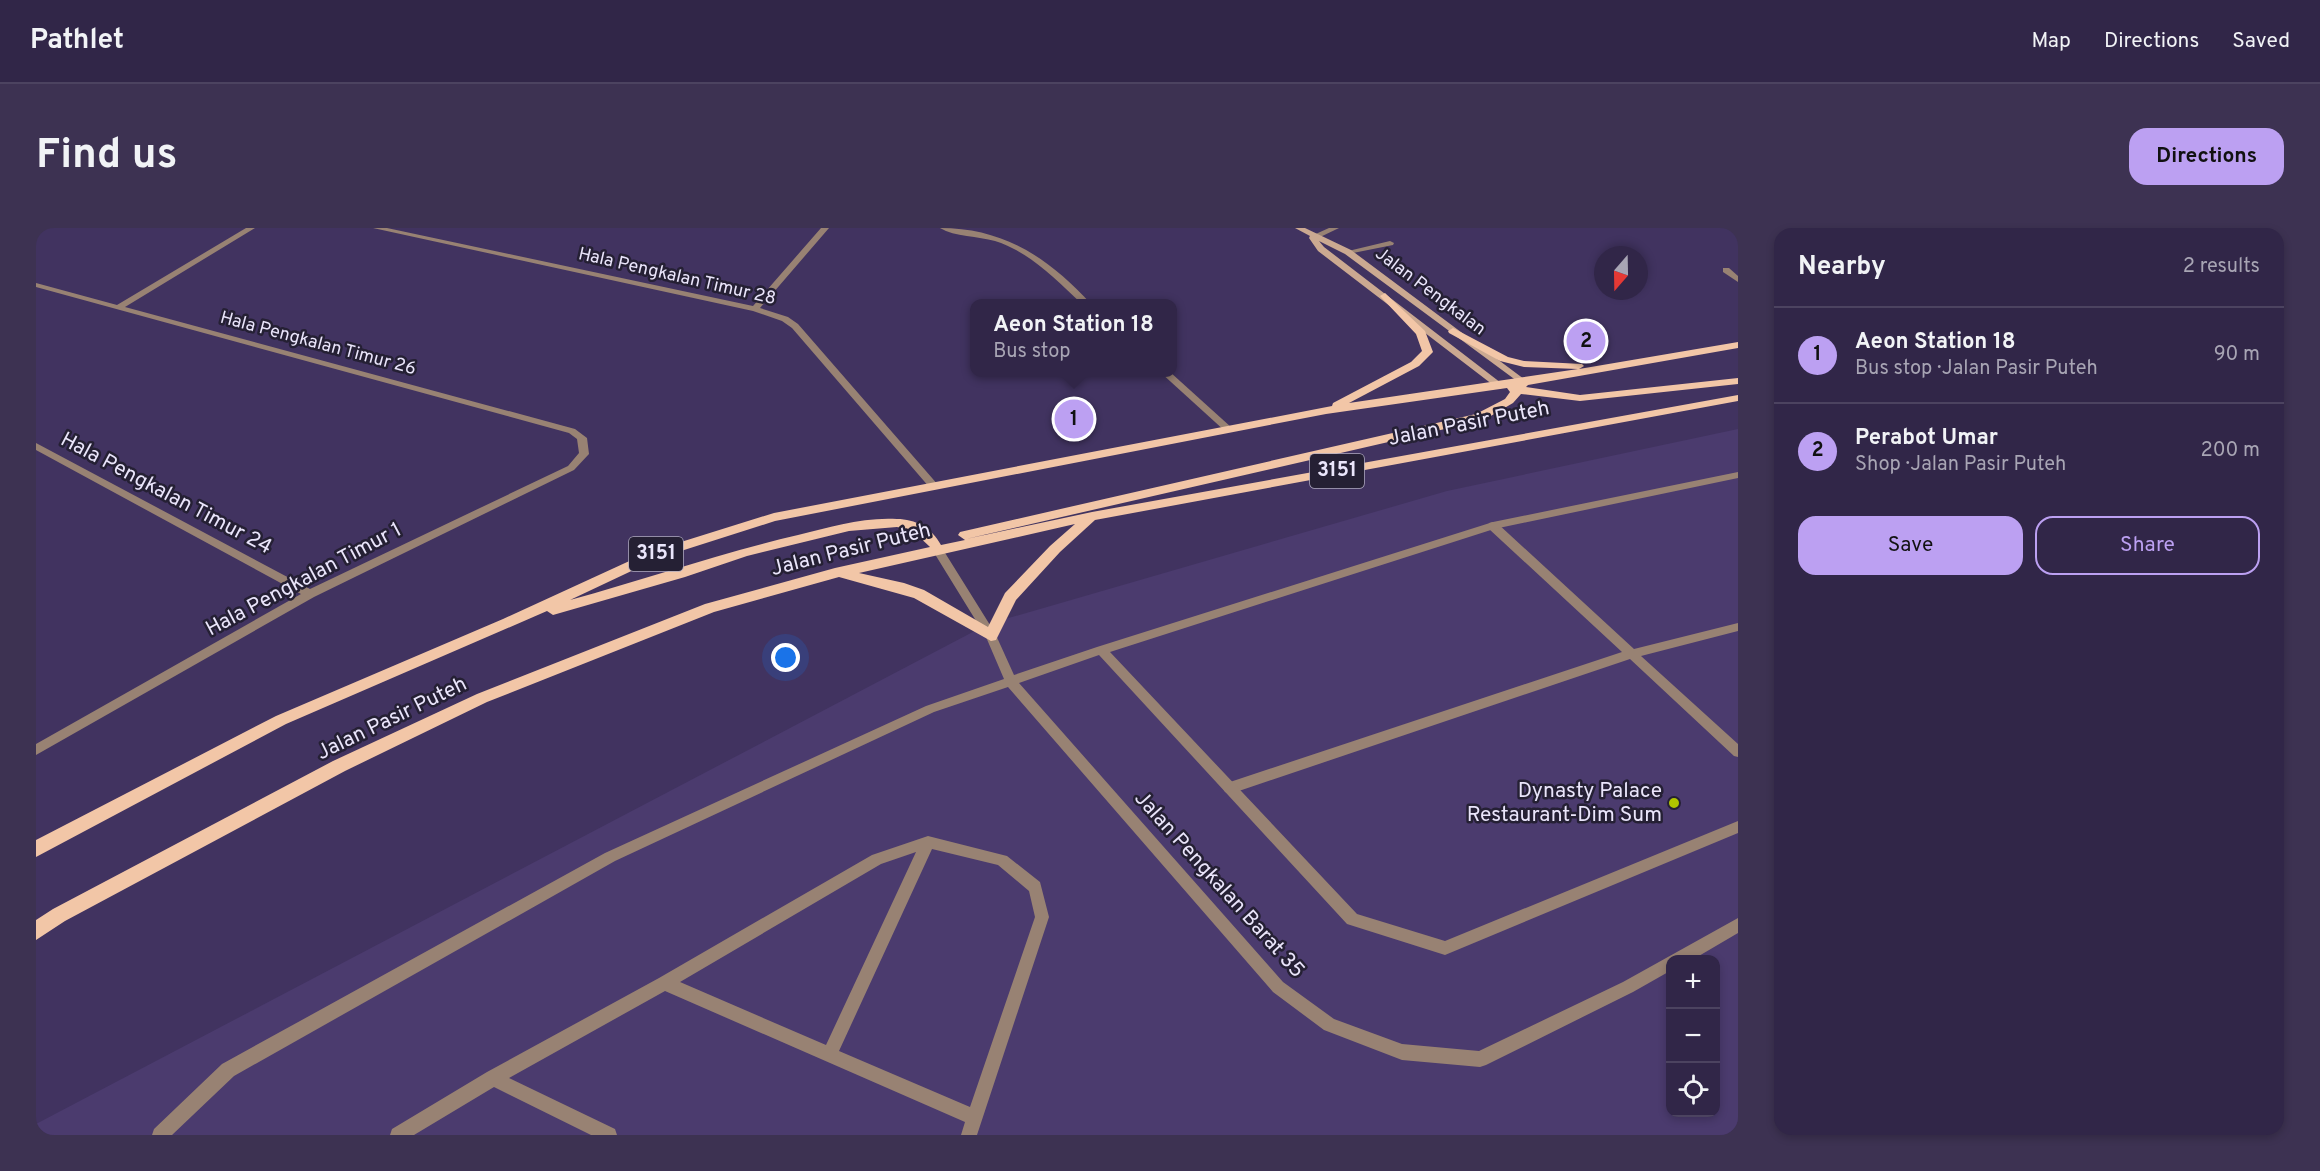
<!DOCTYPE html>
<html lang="en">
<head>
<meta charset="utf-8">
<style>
  body { margin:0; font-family:Overpass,sans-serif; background:#3d3252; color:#f1f3f6 }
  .controls { position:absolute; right:18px; bottom:18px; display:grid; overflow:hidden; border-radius:12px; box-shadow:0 3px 9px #0003 }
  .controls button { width:54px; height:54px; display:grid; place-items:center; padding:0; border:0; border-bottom:2px solid #4c4360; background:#312648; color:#f1f3f6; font:30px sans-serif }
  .compass { position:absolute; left:1558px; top:18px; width:54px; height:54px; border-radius:50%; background:#312648; box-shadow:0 3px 9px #0003; rotate:200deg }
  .you { position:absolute; left:750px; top:430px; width:21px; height:21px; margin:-15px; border:4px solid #fff; border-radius:50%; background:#1a73e8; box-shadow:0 0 0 9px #1a73e833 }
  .badge { display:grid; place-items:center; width:39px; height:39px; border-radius:50%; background:#bca0f2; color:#111; font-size:20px; font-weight:700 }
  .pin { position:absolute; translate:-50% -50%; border:3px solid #fff; box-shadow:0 2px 6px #0006 }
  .popup { position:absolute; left:934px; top:71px; width:207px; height:78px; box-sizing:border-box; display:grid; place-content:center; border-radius:12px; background:#312648; filter:drop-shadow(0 2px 4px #0005); font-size:20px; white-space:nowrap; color:#a8a5b4 }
  .popup b { font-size:22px; color:#f1f3f6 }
  .popup::after { content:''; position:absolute; left:50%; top:100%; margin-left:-12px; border:12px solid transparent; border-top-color:#312648 }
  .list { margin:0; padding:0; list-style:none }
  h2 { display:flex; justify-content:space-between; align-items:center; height:78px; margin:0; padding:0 24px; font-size:26px }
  h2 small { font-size:20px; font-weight:400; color:#a8a5b4 }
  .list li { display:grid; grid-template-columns:39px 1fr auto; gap:18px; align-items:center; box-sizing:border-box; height:96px; padding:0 24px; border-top:2px solid #4c4360 }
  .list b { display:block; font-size:22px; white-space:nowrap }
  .list p { margin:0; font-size:20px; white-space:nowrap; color:#a8a5b4 }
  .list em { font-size:20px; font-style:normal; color:#a8a5b4 }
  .actions { display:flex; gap:12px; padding:18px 24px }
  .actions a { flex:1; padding:14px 0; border:2px solid #bca0f2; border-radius:18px; text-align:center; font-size:21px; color:#bca0f2 }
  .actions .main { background:#bca0f2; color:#111 }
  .icon { flex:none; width:33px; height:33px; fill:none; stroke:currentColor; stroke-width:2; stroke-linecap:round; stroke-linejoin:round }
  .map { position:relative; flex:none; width:1702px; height:907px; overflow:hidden; border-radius:18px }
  header { display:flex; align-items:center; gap:36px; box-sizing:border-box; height:84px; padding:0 30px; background:#312648; border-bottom:2px solid #4c4360 }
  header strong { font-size:28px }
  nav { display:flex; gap:33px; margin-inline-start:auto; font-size:21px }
  .intro { display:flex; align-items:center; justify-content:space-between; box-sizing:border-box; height:144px; padding:0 36px }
  h1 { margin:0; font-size:42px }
  .button { padding:15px 27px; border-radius:18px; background:#bca0f2; color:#111; font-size:21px; font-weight:700 }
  main { display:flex; gap:36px; padding:0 36px }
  aside { flex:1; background:#312648; border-radius:18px; box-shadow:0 3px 9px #0003 }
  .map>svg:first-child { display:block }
  .built { fill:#4b3b6e; fill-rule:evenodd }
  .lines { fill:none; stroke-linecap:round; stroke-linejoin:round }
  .lane { fill:#988273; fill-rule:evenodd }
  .street { fill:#988273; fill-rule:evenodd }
  .secondary { fill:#cba991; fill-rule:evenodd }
  .primary { fill:#f2c6a7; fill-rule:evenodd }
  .poi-dot { fill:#b1c500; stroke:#252034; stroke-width:2 }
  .labels { text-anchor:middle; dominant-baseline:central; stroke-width:5; stroke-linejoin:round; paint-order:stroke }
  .far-street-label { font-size:18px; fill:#eae5fb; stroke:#252034 }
  .shield { fill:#252034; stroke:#afaabf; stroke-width:1.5 }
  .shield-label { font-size:20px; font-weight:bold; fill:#eae5fb }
  .street-label { font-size:21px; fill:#eae5fb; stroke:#252034 }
  .poi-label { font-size:21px; fill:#eae5fb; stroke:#252034; text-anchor:end }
</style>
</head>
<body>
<header>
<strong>Pathlet</strong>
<nav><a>Map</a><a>Directions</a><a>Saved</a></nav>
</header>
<div class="intro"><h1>Find us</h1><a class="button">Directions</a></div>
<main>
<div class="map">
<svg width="1702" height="907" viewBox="0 0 1702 907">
  <rect width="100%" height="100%" fill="#413360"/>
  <path class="built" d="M1702 201V907H0V896L952 396 1411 263ZM1634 732H1680V884H1634Z"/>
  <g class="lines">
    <g class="lane">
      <polygon points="1354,13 1358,15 1357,17 1312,26 1308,24"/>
      <polygon points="1687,40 1693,40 1702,48 1702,54 1687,44"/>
      <polygon points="1457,294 1461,295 1598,421 1702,395 1702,403 1605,428 1702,516 1702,529 1698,528 1594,431 1194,566 1189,564 1187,560 1189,556 1194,554 1586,424 1453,301 1452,298 1453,295"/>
      <path d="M892 608 971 628 1004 654 1013 689 941 907H925L929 894 629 763 473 850 579 901 581 907H555L458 859 378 907H354L356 901 451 844 623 750 836 627ZM896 621 962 637 993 663 999 689 934 879 803 823ZM880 624 790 817 644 754 845 636Z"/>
    </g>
    <g class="street">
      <polygon points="210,0 219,0 89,79 539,201 551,210 553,226 538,242 278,369 0,527 0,516 265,366 0,222 0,215 274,361 532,238 543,225 541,211 533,205 0,59 0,55 81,77"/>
      <polygon points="337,0 351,0 717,78 785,0 793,0 724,80 752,89 762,96 903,258 902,260 894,260 756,100 746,93 717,83"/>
      <path d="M904 0C968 0 1013 30 1055 76H1046C1019 51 994 24 959 13 942 8 919 9 904 0Z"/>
      <polygon points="1293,0 1303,0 1280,11 1273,9"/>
      <polygon points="1124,144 1134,144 1196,200 1196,204 1190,204"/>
      <polygon points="1702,244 1702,250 1458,301 1074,424 1321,686 1409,713 1702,593 1702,605 1409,727 1311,696 1063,427 983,455 1247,754 1298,791 1366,816 1443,823 1587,754 1702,690 1702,705 1656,732 1634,732 1634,743 1597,764 1450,837 1444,839 1366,832 1288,802 1237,764 972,459 898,484 579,633 198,848 136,907 116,907 118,901 186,836 569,625 890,478 968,451 950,409 897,323 898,320 906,320 959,405 978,447 1061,419 1457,294"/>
    </g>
    <polygon class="secondary" points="1259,0 1269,0 1315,22 1492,154 1491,156 1485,156 1309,26 1283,13 1288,19 1469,158 1464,161 1461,160 1282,23 1273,10 1274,8"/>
    <path class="primary" d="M1349 65 1389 103 1397 124 1383 138 1313 175 1542 141 1488 139 1464 133 1413 105 1412 103 1417 100 1472 129 1488 133 1546 136 1548 138 1543 141 1702 114V120L1492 157 1490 159 1544 167 1702 150V156L1544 173 1485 166 1477 175 1448 192 930 311 1056 284 1702 167V173L1059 292 1024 324 980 372 960 412 955 413 878 370 803 349 678 384 451 474 309 543 29 693 0 712V692L17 681 297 533 441 466 669 376 799 340 894 319 877 303 861 299 813 303 711 328 649 349 517 387 511 383 250 496 0 629V612L240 488 467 391 613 324 738 285 1296 178 1297 175 1375 134 1386 123 1380 106 1344 68ZM1471 160 1474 164 1469 171 1440 186 924 304 922 307 929 312 905 317C896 300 879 291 861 291 827 289 794 299 762 307 685 325 610 351 534 372L623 330 739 293 1290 186ZM1039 296 1014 318 969 365 952 399 888 362 868 355 823 345Z"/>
  </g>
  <circle class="poi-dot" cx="1638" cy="575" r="6"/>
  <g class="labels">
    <g class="far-street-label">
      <text transform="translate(641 49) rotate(13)">Hala Pengkalan Timur 28</text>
      <text transform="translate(1394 64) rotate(37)">Jalan Pengkalan</text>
      <text transform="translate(282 116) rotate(15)">Hala Pengkalan Timur 26</text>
    </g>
    <g class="shield">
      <rect x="1274" y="226" width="54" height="34" rx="4.5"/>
      <rect x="593" y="309" width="54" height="34" rx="4.5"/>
    </g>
    <g class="shield-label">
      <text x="1301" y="243">3151</text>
      <text x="620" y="326">3151</text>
    </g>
    <g class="street-label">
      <text transform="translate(1433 196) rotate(-11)">Jalan Pasir Puteh</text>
      <text transform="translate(130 266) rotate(28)">Hala Pengkalan Timur 24</text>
      <text transform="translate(815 322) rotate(-14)">Jalan Pasir Puteh</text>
      <text transform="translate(268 352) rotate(-28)">Hala Pengkalan Timur 1</text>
      <text transform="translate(356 491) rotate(-26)">Jalan Pasir Puteh</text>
      <text transform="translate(1183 657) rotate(48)">Jalan Pengkalan Barat 35</text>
    </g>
    <g class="poi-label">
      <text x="1626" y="563">Dynasty Palace<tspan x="1626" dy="24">Restaurant-Dim Sum</tspan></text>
    </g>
  </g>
</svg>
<div class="controls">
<button>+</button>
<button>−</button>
<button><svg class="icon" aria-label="locate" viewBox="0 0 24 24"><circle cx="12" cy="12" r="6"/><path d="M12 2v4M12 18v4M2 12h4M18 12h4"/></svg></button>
</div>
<svg class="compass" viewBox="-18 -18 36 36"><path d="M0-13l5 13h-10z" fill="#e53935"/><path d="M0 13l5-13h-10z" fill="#a8a5b4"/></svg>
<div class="you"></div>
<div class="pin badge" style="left:1038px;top:191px">1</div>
<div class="popup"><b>Aeon Station 18</b>Bus stop</div>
<div class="pin badge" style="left:1550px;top:113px">2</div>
</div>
<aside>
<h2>Nearby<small>2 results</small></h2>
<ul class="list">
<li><span class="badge">1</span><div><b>Aeon Station 18</b><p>Bus stop · Jalan Pasir Puteh</p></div><em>90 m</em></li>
<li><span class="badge">2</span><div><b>Perabot Umar</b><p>Shop · Jalan Pasir Puteh</p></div><em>200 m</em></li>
</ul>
<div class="actions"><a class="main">Save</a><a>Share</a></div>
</aside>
</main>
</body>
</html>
